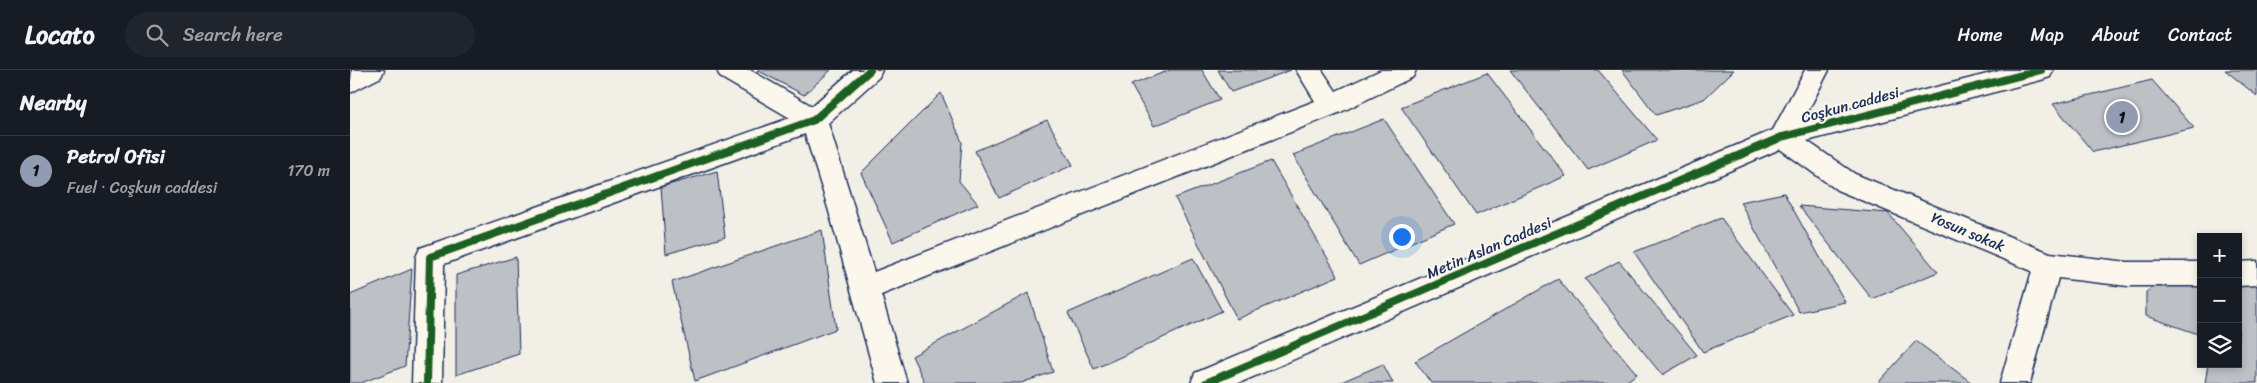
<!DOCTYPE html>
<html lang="en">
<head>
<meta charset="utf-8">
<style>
  body { margin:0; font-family:Sriracha,sans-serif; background:#20242c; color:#f1f3f6 }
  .controls { position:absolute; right:15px; bottom:15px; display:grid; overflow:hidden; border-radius:0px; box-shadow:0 2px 8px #0003 }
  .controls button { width:45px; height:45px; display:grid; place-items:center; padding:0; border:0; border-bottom:1px solid #363941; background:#171b24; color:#f1f3f6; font:25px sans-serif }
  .you { position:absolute; left:1051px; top:166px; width:18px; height:18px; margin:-12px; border:4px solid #fff; border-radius:50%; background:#1a73e8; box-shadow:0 0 0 8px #1a73e833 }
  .badge { display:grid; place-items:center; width:32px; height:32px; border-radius:50%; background:#919bb2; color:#111; font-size:16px; font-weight:700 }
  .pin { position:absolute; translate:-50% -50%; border:2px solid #fff; box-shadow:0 1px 5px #0006 }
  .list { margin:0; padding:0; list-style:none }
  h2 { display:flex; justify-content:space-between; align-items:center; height:65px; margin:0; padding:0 20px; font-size:21px }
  h2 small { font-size:16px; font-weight:400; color:#9ea1a6 }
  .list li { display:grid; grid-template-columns:32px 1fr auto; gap:15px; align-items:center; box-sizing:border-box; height:70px; padding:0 20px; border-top:1px solid #363941 }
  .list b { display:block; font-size:19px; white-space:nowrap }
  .list p { margin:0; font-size:16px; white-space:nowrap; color:#9ea1a6 }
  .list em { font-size:16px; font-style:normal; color:#9ea1a6 }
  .icon { flex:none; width:28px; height:28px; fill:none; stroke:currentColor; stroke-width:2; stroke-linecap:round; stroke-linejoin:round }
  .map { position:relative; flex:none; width:1907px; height:313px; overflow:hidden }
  header { display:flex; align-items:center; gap:30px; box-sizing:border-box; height:70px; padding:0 25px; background:#171b24; border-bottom:1px solid #363941 }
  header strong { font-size:24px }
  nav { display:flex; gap:28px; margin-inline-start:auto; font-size:18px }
  .search { width:350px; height:45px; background:#20242c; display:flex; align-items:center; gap:12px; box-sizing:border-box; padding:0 18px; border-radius:28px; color:#9ea1a6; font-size:19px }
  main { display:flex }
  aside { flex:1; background:#171b24 }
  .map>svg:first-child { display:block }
  .building { fill:#bdc0c4; stroke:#1b2f5e }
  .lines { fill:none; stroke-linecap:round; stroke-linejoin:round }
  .minor-casing { stroke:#1b2f5e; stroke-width:3 }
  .minor { fill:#fbf7ec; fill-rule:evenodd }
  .cycleway-casing { stroke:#fbf7ec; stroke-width:11 }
  .cycleway { stroke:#1b5e20; stroke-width:8 }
  .labels { text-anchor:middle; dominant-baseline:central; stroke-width:4; stroke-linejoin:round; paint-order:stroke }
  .street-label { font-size:15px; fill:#1b2f5e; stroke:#fbf7ec }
</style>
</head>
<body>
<header>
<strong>Locato</strong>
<div class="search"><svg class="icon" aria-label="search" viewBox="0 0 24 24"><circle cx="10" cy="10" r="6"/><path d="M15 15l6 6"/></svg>Search here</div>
<nav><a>Home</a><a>Map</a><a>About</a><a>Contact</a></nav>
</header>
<main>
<aside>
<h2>Nearby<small></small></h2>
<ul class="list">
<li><span class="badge">1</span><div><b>Petrol Ofisi</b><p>Fuel · Coşkun caddesi</p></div><em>170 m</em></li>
</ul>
</aside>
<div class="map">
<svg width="1907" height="313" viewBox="0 0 1907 313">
  <rect width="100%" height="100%" fill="#f2efe6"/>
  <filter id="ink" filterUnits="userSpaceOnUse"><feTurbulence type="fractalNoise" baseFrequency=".02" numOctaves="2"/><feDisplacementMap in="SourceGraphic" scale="10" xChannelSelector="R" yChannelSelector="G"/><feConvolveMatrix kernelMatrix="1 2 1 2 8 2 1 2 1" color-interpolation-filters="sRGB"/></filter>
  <g filter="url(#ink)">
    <g class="building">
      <polygon points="407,0 481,0 454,25"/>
      <polygon points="820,0 852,0 870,30 804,56 781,15"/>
      <polygon points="868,0 941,0 881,22"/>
      <polygon points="1160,0 1248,0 1307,70 1238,100"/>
      <polygon points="1272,0 1384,0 1354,29 1306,45"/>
      <polygon points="1875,0 1907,0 1907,26"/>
      <polygon points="1137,3 1216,106 1126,145 1051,37"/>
      <polygon points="1802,10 1844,58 1743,82 1703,34"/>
      <polygon points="591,23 612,72 609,111 628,134 543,172 511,103"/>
      <polygon points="1034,49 1104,154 1009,195 943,85"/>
      <polygon points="697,50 723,95 649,128 625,81"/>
      <polygon points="921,91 988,206 887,249 825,128"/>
      <polygon points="367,101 375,167 316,184 311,117"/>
      <polygon points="1434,123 1495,232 1449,242 1390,132"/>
      <polygon points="1449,136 1538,143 1588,202 1522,229"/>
      <polygon points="1371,148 1443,245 1353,282 1284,182"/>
      <polygon points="472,160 486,259 345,311 322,212"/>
      <polygon points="166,187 169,284 106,305 106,205"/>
      <polygon points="843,188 872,241 744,299 718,243"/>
      <polygon points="1269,191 1347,285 1312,305 1235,209"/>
      <polygon points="62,199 55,296 11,313 0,313 0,225"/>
      <polygon points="1208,209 1287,304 1274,313 1081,313 1065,291"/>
      <polygon points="1907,212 1907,313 1855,313 1858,294 1888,294 1888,213"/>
      <polygon points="1851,214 1851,265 1796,246 1796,222 1805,216"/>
      <polygon points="678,223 703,302 671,313 575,313 562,286"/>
      <polygon points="1566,271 1622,313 1528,313"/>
      <polygon points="1033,294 1043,313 989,313"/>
    </g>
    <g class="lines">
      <g class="minor-casing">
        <g id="minor">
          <polygon points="2,0 34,0 31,7 0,23"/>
          <polygon points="367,0 400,0 462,36 503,0 532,0 529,7 478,53 524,202 965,31 946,0 972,0 986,21 1031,0 1066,0 1063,7 991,42 531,225 557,313 527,313 478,138 455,64 94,194 92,313 62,313 66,187 70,178 440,48 370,7"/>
          <polygon points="1455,0 1479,0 1453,51 1653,0 1703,0 1700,7 1691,10 1457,71 1505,104 1700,183 1778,192 1851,192 1851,216 1778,216 1708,208 1680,313 1650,313 1682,201 1487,120 1430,79 889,313 841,313 845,303 1423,60"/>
          <polygon points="1907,191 1907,215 1888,216 1888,192"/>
        </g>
      </g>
      <use href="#minor" class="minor"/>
      <g class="cycleway-casing">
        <g id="cycleway">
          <polyline points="77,313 80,187 464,50 520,0"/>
          <polyline points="856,313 1432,67 1691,0"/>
        </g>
      </g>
      <use href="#cycleway" class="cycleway"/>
    </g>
  </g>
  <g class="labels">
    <g class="street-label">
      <text transform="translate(1500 35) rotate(-15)">Coşkun caddesi</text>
      <text transform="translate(1618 162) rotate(23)">Yosun sokak</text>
      <text transform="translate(1139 178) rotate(-23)">Metin Aslan Caddesi</text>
    </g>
  </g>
</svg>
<div class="controls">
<button>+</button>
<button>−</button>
<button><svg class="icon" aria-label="layers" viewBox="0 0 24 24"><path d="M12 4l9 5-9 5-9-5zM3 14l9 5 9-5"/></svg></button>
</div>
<div class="you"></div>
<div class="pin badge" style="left:1772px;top:47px">1</div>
</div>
</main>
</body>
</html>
